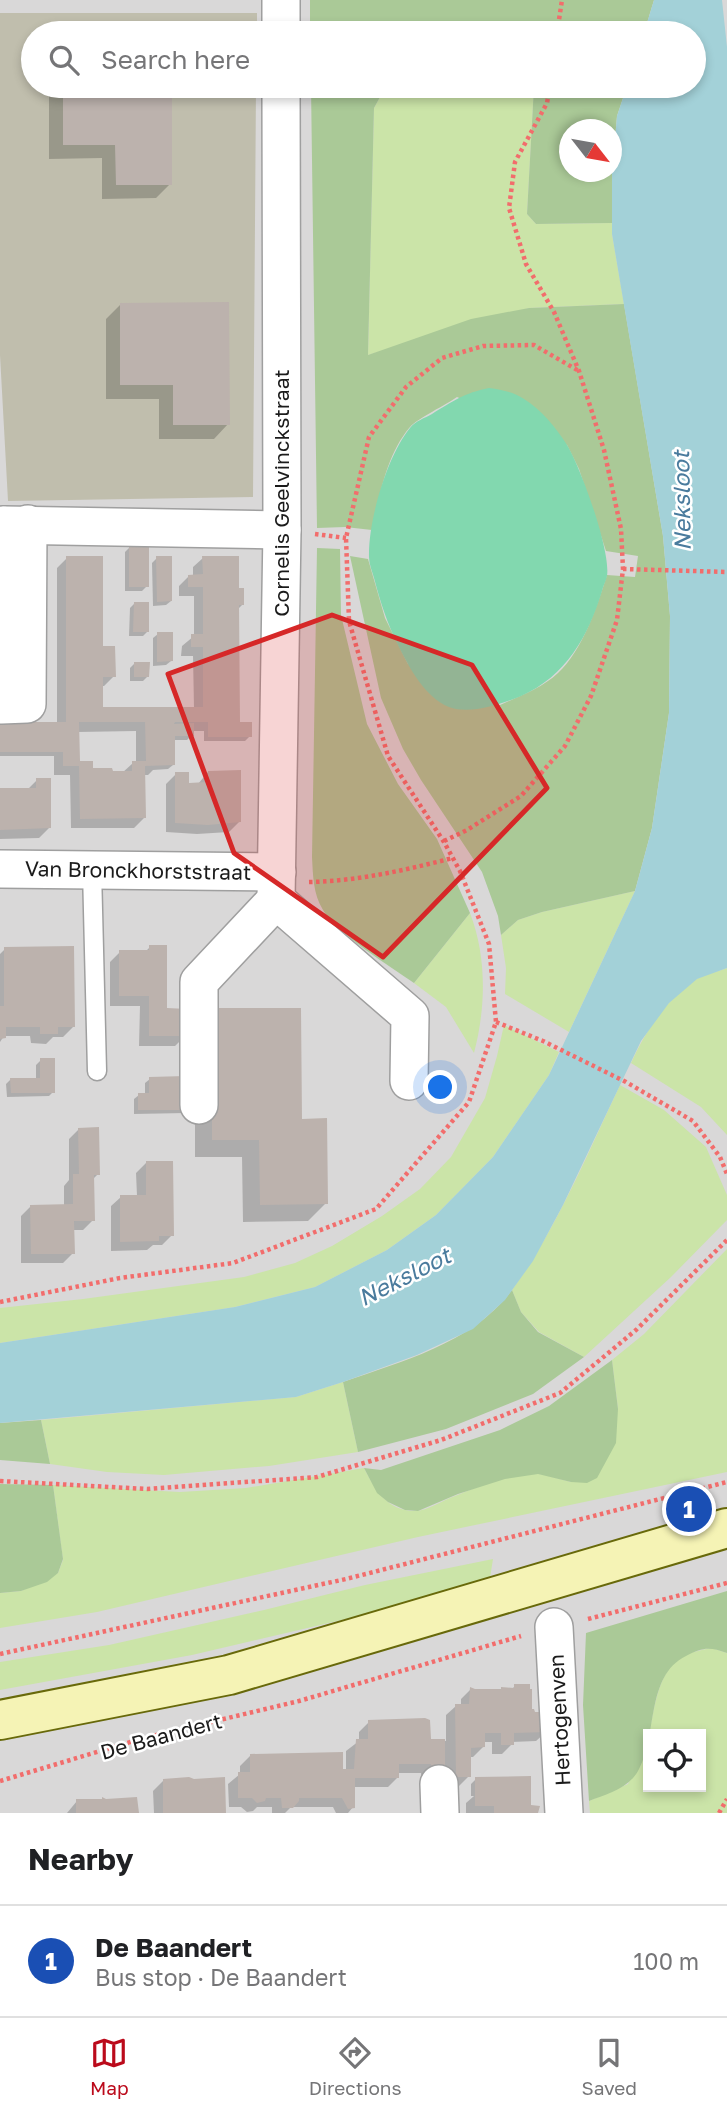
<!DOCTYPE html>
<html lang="en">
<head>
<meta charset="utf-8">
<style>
  body { margin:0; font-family:"Golos Text",sans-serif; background:#f2f2f2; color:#202124 }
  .controls { position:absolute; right:21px; bottom:21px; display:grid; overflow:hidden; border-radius:0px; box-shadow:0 4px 10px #0003 }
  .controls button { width:63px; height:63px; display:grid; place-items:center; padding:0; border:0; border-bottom:2px solid #e0e0e0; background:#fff; color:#202124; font:35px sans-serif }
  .compass { position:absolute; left:559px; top:119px; width:63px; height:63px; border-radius:50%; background:#fff; box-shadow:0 4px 10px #0003; rotate:121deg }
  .you { position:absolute; left:441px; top:1088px; width:24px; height:24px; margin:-18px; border:5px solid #fff; border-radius:50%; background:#1a73e8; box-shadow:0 0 0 10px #1a73e833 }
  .badge { display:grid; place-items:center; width:46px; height:46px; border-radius:50%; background:#bb0a1b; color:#fff; font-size:23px; font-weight:700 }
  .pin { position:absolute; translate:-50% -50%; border:4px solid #fff; box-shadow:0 2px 7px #0006 }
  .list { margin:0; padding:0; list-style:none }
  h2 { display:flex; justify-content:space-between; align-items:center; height:91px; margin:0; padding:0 28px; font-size:30px }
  h2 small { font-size:23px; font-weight:400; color:#757577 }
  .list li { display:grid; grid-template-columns:46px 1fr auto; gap:21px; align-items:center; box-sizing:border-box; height:112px; padding:0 28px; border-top:2px solid #e0e0e0 }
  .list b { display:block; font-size:26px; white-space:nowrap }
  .list p { margin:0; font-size:23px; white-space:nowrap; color:#757577 }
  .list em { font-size:23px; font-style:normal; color:#757577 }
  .icon { flex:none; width:38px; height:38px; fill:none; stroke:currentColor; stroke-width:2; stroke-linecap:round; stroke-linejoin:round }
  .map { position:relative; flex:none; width:727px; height:1813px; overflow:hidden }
  .search { position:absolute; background:#fff; box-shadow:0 4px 10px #0003; left:21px; right:21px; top:21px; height:77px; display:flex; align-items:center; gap:18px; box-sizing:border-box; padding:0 24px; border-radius:38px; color:#757577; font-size:26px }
  .sheet { height:203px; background:#fff }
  nav { display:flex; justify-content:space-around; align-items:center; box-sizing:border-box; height:98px; border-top:2px solid #e0e0e0; background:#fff; font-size:19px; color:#757577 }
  nav a { display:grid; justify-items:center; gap:4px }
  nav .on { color:#bb0a1b }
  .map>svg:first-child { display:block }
  .residential { fill:#d9d8d8; fill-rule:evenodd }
  .construction { fill:#c0bead }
  .grass { fill:#cbe4a8 }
  .forest { fill:#aac997; fill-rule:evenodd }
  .pitch { fill:#82d8af }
  .water { fill:#a3d1d8 }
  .shadow { fill:#0003; fill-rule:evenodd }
  .building { fill:#bcb2ad; fill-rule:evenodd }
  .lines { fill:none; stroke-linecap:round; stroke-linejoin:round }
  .lane-casing { stroke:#9f9f9f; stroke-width:21 }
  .street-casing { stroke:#9f9f9f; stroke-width:40 }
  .secondary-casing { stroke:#68690a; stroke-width:42 }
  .path { stroke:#f26d6c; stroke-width:4.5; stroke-dasharray:3.5 3.5; stroke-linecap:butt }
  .lane { stroke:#fff; stroke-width:18 }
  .street { stroke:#fff; stroke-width:37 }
  .secondary { stroke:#f5f3b5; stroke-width:38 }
  .marked { fill:#d62828; fill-opacity:0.2; stroke:#d62828; stroke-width:5; stroke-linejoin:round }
  .labels { text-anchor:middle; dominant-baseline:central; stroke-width:5; stroke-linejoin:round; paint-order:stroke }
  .street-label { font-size:21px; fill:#1b1b1b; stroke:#fff }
  .water-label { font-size:23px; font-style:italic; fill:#4a7b9d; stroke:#fff }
</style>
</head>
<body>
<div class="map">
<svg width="727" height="1813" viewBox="0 0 727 1813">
  <rect width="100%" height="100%" fill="#ece7e1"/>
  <path class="residential" d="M0 0H727V1813H0ZM33 33H694V86H33ZM570 130H612V172H570ZM648 1734H701V1787H648Z"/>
  <polygon class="construction" points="0,13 257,13 257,33 33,33 33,86 256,86 253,497 8,501 0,355"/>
  <g class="grass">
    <polygon points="386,86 534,86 527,214 536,224 612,223 612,234 624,304 529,308 368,355 374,108"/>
    <polygon points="635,891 569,1032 505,994 506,968 501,935 518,920 542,912"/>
    <path d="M470 913C487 957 486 1007 474 1053L446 1007 414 983Z"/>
    <path d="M727 968V1135L701 1107 631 1063C645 1032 666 999 695 980 704 974 717 972 727 968Z"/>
    <polygon points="504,1025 559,1052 549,1075 493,1157 436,1215 387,1250 315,1287 235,1307 0,1343 0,1308 83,1299 244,1277 295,1263 332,1246 382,1216 420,1189 451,1157 485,1098 497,1056"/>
    <path d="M620 1085 664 1110 706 1147 727 1195V1220L671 1277 584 1357 539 1332 521 1312 512 1290C557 1228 587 1155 620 1085Z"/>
    <path d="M727 1249V1472L418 1537 97 1612 0 1628V1593L21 1591 58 1573 63 1560 53 1485 180 1492 246 1488 364 1468C375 1489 387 1511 415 1511 427 1511 443 1500 455 1496 476 1487 517 1472 539 1474 549 1475 561 1480 571 1482L618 1409 612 1360 644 1334Z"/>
    <polygon points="343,1382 358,1452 269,1466 164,1475 107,1472 50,1464 41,1420 296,1397"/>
    <polygon points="493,1559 490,1578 346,1619 192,1655 0,1690 0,1662 109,1645 264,1610 365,1585"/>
    <path d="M712 1648 727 1653V1813H590L589 1801 628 1784 646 1747 648 1737V1787H701V1734H649C654 1711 657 1678 676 1661 685 1653 700 1650 712 1648Z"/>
  </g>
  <g class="forest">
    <polygon points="310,0 654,0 644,33 310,33"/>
    <path d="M311 86H386L374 108 368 355 471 319 529 308 624 304 663 536 670 616 669 713 652 828 635 891 542 912 518 920 501 935 498 916 482 872 421 780 403 749 381 698 350 556 368 559 385 618 408 664 500 705C520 696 542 688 558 673 583 650 597 606 607 575L635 577 638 556 606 551 579 469 567 445 457 397C446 405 418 418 410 427 386 455 380 495 372 530L345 527 317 528Z"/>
    <path d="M534 86H627L617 116 612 174V223L536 224 527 214ZM570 130H612V172H570Z"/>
    <path d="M317 548 340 549 341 615 367 724 398 784 437 839 470 913 414 983C391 967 336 933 323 910 313 894 313 875 312 857Z"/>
    <path d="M512 1290 521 1312 538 1332 584 1357 533 1394 446 1429 358 1452 343 1382C402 1361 473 1343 512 1290Z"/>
    <polygon points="612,1360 618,1409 616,1443 597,1478 587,1483 571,1482 538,1474 505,1479 458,1494 418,1511 405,1510 388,1502 377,1493 364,1468 381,1470 500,1430 549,1406"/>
    <polygon points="41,1420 50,1464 0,1460 0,1423"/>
    <polygon points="0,1484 53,1485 63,1559 58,1573 47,1582 21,1591 0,1593"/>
    <path d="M727 1591V1653C710 1647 703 1647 686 1656 645 1676 658 1737 638 1771 628 1789 606 1794 589 1801L583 1705 586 1633Z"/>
  </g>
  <path class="pitch" d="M489 388C502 390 514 392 524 399 541 409 557 429 567 445 581 468 611 551 607 576 606 581 603 586 602 591 588 637 566 676 521 696 502 704 470 715 449 707 425 697 410 669 399 647 387 623 381 604 374 578 372 571 369 564 369 557 368 521 387 456 410 428 415 421 425 418 432 414 453 401 464 393 489 388Z"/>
  <polygon class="water" points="654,0 722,0 727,47 727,968 697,979 669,1003 641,1041 563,1205 533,1261 505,1300 473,1329 417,1355 343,1382 296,1397 0,1423 0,1343 235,1307 315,1287 387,1250 436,1215 493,1157 549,1075 635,891 652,828 669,713 670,616 663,536 612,234 612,174 617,116 627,86 694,86 694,33 644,33"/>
  <g class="shadow">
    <polygon points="49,86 170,86 170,184 156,198 102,199 102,158 49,159"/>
    <polygon points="120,305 228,424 214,439 159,439 159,399 106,399 106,319"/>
    <polygon points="129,548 147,586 142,591 125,591 125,552"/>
    <path d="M67 558 114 676 104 686H101L102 709H194L193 656H181L182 646 194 636V596H179V586L189 576H193V567L203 558 238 590 243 604 238 609V724L250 736 245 741H204V731H192V735L187 740H173V765L168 769 153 770 148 775H144V818L134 828H71L70 775H54V756H0V724H57V568ZM136 731V763H133L122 773 92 770 78 763V732Z"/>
    <polygon points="157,558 171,601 166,605 153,606 152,563"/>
    <polygon points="134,604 148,631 143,636 129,636 130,608"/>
    <polygon points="158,634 171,661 166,665 153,666 153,638"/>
    <polygon points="134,664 148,676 143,681 130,681 130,668"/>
    <polygon points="208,772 239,822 229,832 197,834 166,832 166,784 176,774 187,784 198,784"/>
    <polygon points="37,780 49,828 39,838 0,839 0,790 27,790"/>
    <polygon points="150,947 165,1010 185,1036 175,1046 139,1046 140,1006 110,1006 110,962 120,952 145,952"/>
    <polygon points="5,949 73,1027 63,1037 53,1037 46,1044 31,1043 30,1036 4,1036 0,1042 0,954"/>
    <polygon points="199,1050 300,1121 326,1203 308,1221 243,1222 242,1157 195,1157 195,1106"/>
    <polygon points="41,1060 53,1092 49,1096 7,1097 6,1084 11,1079 36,1079 36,1065"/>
    <polygon points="150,1079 186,1113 134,1114 134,1099 139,1095 145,1094 145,1083"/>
    <polygon points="79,1129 98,1174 92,1180 93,1220 83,1230 73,1230 73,1253 63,1263 21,1263 21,1216 31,1206 64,1206 64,1186 69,1180 69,1139"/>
    <polygon points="146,1163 172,1235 162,1245 153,1245 147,1250 111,1251 111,1206 121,1197 137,1196 136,1173"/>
    <polygon points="515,1686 530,1712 546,1732 536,1741 512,1742 512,1744 502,1754 492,1754 492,1742 483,1742 483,1747 473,1757 469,1757 469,1776 459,1786 422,1786 421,1773 398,1773 398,1777 388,1787 353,1787 353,1807 348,1813 336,1813 333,1807 291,1807 285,1813 272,1813 272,1807 257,1807 253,1811 247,1812 241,1807 229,1807 228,1784 240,1774 240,1766 250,1756 346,1770 346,1751 359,1741 359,1732 369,1722 429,1741 446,1741 446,1715 456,1706 461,1705 461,1699 471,1689 511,1690"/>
    <polygon points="476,1779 529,1807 537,1813 466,1813 466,1803 474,1796 471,1796 471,1784"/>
    <polygon points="163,1781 224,1813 154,1813 153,1791"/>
    <polygon points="77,1801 137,1813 67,1813"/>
  </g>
  <g class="building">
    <polygon points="63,86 172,86 172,185 116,185 115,145 63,145"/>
    <polygon points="229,302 230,425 173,425 173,385 120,385 120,303"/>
    <rect x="129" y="546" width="20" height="41"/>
    <path d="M66 556H103V646H115L116 677H103V707H203V647H191V634H203V587H188V575L203 574 202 556H239V588H244V605H239L240 722H252V737H208V722H175L174 724 194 723V736H175V765L145 766 146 818 80 819 79 766H63V752H0V722H66ZM79 722H145L146 761H132V771H113L112 768H93V761H80Z"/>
    <polygon points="156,556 172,556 172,601 157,602"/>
    <polygon points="134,602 149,602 149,632 133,632"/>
    <polygon points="157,632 173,632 173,661 157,662"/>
    <polygon points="134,662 150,662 149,677 134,677"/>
    <polygon points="241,770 241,822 208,825 175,823 175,772 189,772 189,783 207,782 208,771"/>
    <polygon points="36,778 51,778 51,828 0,830 0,788 36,788"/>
    <polygon points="149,945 167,945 167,1008 187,1009 187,1036 149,1036 149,996 119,996 119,950 149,950"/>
    <polygon points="74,946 75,1027 58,1027 58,1034 40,1034 40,1027 6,1027 6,1038 0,1039 0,1006 4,1006 4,947"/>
    <polygon points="212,1008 301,1008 302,1119 327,1118 328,1204 260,1205 259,1140 212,1140 212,1086 219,1086 219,1076 216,1076"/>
    <polygon points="40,1058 55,1058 55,1093 11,1093 10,1078 40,1078"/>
    <polygon points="186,1076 193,1110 138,1110 138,1093 149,1093 149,1077"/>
    <polygon points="99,1127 100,1175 94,1175 95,1221 74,1221 75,1254 31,1254 30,1205 73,1204 73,1174 79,1174 78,1128"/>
    <polygon points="146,1161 173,1161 174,1236 159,1236 159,1241 120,1242 120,1195 146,1195"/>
    <polygon points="514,1684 530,1684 530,1689 532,1689 532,1709 534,1709 535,1712 547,1712 548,1732 514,1733 514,1745 501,1745 501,1733 485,1733 485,1747 471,1748 471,1777 456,1777 455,1704 469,1704 470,1687 475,1689 501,1689 501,1687 514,1688"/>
    <polygon points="425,1718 430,1720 431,1739 445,1739 445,1777 431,1777 431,1764 399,1764 399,1778 355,1778 355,1808 348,1809 342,1798 299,1798 299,1801 293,1808 282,1808 281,1798 266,1798 265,1801 257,1803 252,1798 238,1798 238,1772 250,1772 250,1754 343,1752 343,1769 354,1769 356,1739 368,1739 368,1720"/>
    <polygon points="531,1776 531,1805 540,1806 538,1813 494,1813 494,1806 475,1806 475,1777"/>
    <polygon points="189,1777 194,1779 225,1777 226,1813 163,1813 163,1779"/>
    <polygon points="102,1797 106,1799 137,1797 139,1813 76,1813 76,1799 102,1799"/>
  </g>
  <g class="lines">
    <g class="lane-casing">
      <polyline id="lane" points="92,870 97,1071"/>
    </g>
    <g class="street-casing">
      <g id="street">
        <polyline points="281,0 281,33"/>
        <polyline points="3,525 1,705 27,704 28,524"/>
        <polyline points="5,525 282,530"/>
        <polyline points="0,869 277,872"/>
        <polyline points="276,900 282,530 281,86"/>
        <polyline points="199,1105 199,982 276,900 410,1016 409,1081"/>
        <polyline points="554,1627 564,1813"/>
        <polyline points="439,1784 440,1813"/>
      </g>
    </g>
    <g class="secondary-casing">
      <polyline id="secondary" points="0,1720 229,1675 727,1528"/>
    </g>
    <g class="path">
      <polyline points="557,33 562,0"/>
      <polyline points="315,534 346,538"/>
      <polyline points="623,569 727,572"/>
      <polyline points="444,841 467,830 521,796 565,746 591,696 617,620 623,569 621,529 604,450 579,371 554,312 526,264 509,208 515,162 547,103 550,86"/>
      <path d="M309 882C359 881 405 870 453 858"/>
      <polyline points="496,1022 543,1041 626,1082 693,1121 720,1157 727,1174"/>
      <polyline points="0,1302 120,1278 233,1263 376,1209 469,1102 496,1022 489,944 460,871 444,842 388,756 349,621 346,538 369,437 406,387 442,358 483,346 534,345 579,371"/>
      <polyline points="0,1481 147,1489 317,1477 441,1440 560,1393 636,1330 727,1240"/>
      <polyline points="588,1619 727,1583"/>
      <polyline points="0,1654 346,1579 727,1482"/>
      <polyline points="0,1781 144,1738 299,1701 521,1636"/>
      <polyline points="719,1813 727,1799"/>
    </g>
    <use href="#lane" class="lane"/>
    <use href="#street" class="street"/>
    <use href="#secondary" class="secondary"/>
  </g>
  <path class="marked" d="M332 615 472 665 547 788 383 957 234 853 168 674Z"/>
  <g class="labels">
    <g class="street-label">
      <text transform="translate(281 493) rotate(-90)">Cornelis Geelvinckstraat</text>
      <text transform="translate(138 870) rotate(1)">Van Bronckhorststraat</text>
      <text transform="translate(559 1720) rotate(-93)">Hertogenven</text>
      <text transform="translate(161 1736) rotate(-15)">De Baandert</text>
    </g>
    <g class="water-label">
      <text transform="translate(681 501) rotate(-91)">Neksloot</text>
      <text transform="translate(404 1276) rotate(-27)">Neksloot</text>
    </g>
  </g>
</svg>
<div class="controls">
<button><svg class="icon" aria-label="locate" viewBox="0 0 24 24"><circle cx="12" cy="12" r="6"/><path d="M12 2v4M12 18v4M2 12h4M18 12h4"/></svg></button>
</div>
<svg class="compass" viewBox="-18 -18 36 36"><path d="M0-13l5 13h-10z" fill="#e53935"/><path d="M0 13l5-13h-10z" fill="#757577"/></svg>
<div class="you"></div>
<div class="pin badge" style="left:689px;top:1509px;background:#1a4fb4">1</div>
<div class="search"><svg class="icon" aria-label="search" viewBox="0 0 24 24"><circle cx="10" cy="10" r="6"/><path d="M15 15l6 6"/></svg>Search here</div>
</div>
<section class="sheet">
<h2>Nearby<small></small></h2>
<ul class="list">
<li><span class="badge" style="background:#1a4fb4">1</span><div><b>De Baandert</b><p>Bus stop · De Baandert</p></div><em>100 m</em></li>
</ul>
</section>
<nav>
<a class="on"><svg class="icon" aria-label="map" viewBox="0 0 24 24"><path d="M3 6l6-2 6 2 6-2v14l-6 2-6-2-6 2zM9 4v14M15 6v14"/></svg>Map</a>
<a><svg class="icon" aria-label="directions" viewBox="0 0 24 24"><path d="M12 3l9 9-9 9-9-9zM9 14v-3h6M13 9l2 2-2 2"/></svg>Directions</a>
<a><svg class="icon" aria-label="saved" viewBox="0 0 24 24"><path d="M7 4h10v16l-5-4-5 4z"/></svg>Saved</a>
</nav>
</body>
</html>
